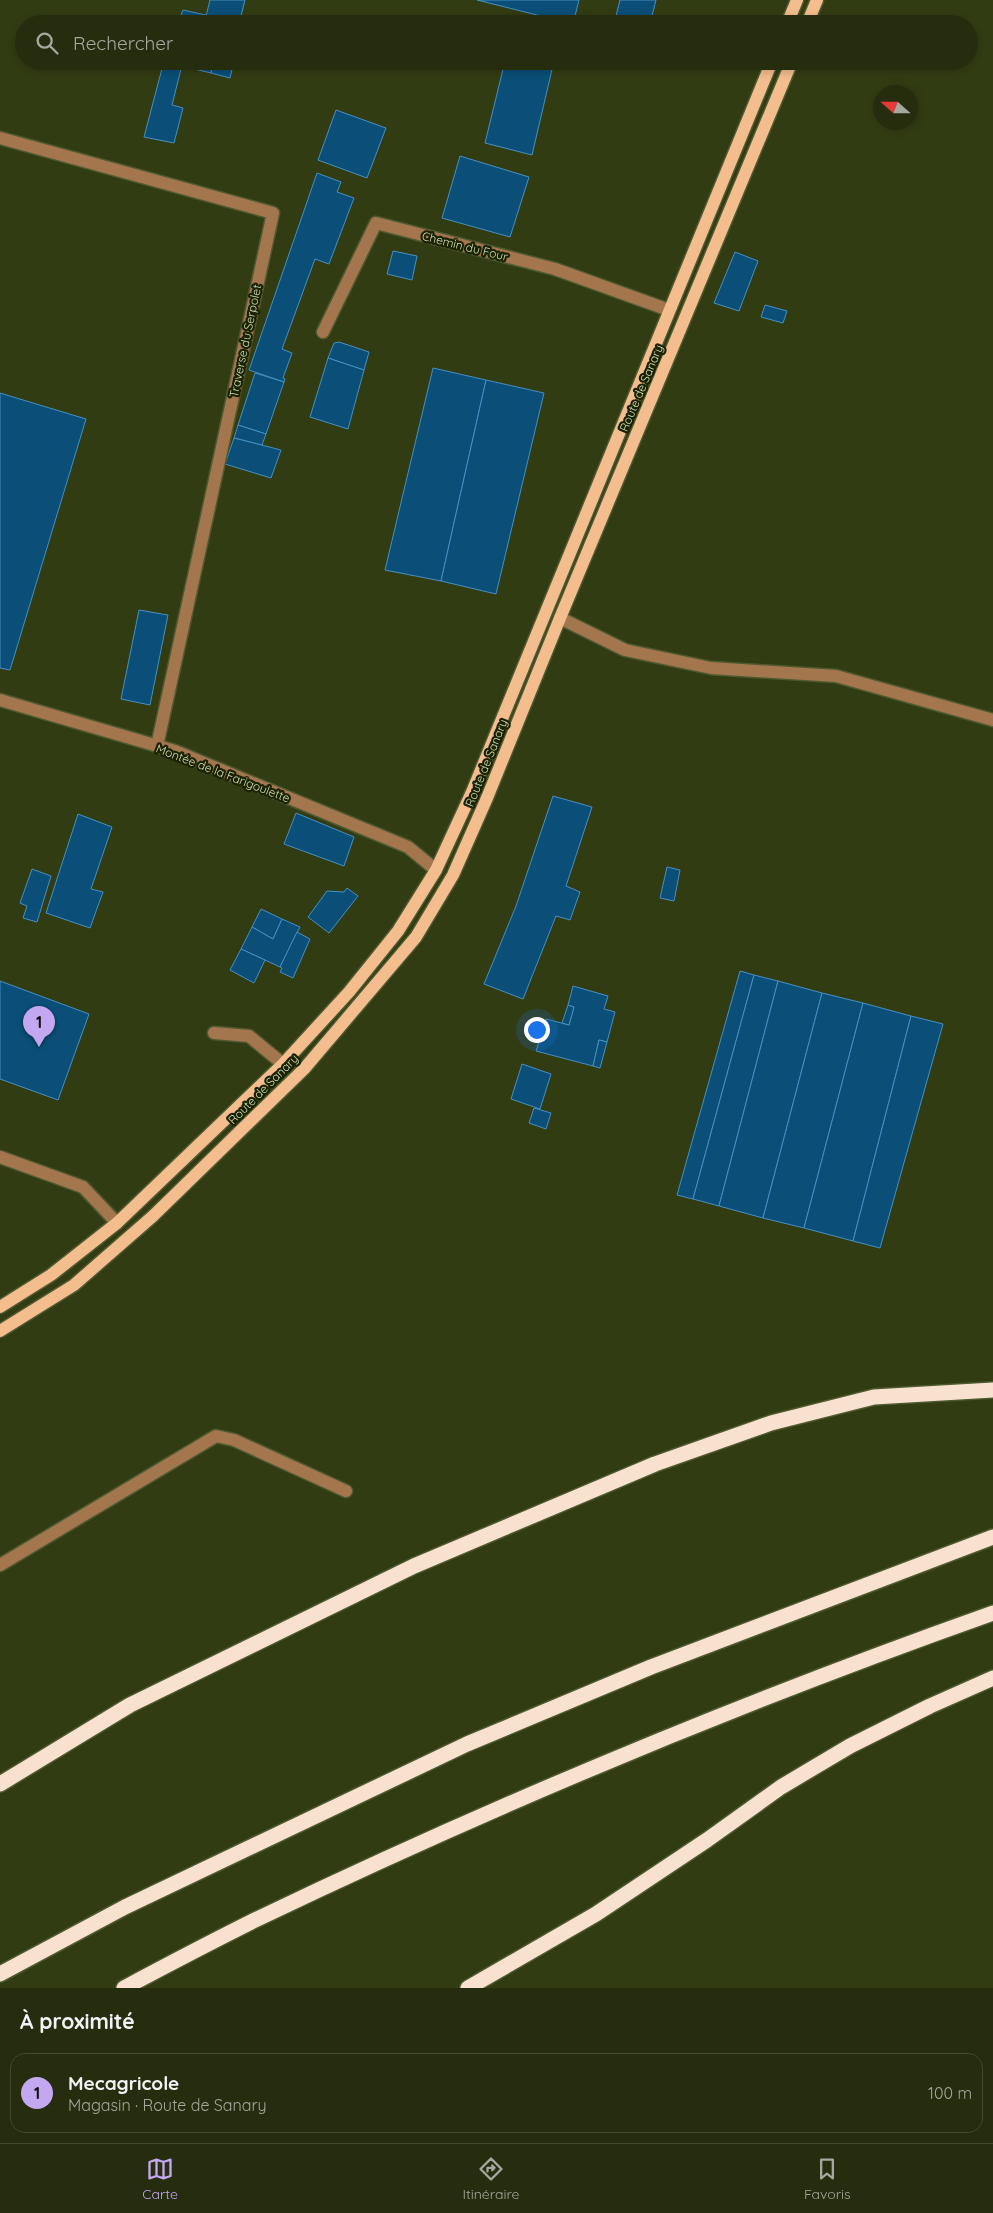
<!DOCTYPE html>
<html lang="fr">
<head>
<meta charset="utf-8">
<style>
  body { margin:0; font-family:Quicksand,sans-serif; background:#2e3517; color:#f1f3f6 }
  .compass { position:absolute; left:873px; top:85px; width:45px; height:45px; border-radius:50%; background:#262d0e; box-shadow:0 2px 8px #0003; rotate:291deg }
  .you { position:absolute; left:536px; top:1029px; width:18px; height:18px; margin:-12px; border:4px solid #fff; border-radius:50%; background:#1a73e8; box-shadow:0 0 0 8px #1a73e833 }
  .badge { display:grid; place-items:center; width:32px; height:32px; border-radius:50%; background:#c4a7f1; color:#111; font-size:16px; font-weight:700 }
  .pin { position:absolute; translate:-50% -41px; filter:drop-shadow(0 1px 2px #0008) }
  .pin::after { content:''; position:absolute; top:26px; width:18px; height:15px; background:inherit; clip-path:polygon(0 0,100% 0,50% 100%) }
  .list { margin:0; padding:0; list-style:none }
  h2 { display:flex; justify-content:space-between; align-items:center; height:65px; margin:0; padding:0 20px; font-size:21px }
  h2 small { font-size:16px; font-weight:400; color:#a4a89e }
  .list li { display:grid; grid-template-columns:32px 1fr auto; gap:15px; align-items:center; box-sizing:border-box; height:80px; margin:0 10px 10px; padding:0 10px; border:1px solid #42492e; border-radius:15px }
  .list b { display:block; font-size:19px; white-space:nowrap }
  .list p { margin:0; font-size:16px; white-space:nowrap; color:#a4a89e }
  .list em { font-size:16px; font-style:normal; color:#a4a89e }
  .icon { flex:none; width:28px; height:28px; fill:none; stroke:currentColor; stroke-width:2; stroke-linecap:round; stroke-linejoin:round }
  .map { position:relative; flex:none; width:993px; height:1988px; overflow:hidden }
  .search { position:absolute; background:#262d0e; box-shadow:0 2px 8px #0003; left:15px; right:15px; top:15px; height:55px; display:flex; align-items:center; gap:12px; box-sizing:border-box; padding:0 18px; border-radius:28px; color:#a4a89e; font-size:19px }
  .sheet { height:155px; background:#262d0e }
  nav { display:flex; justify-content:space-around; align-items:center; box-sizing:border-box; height:70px; border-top:1px solid #42492e; background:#262d0e; font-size:14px; color:#a4a89e }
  nav a { display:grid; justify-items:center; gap:2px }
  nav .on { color:#c4a7f1 }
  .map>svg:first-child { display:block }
  .building { fill:#0b4f78; stroke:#4690c4 }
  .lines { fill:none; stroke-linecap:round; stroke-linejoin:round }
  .minor-casing { stroke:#4f5930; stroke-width:15 }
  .major-casing { stroke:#4f5930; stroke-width:15 }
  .highway-casing { stroke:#4f5930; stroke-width:18 }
  .minor { stroke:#a3764e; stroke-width:12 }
  .major { stroke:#f4bd8d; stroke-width:12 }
  .highway { stroke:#f8e2cf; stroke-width:15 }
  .labels { text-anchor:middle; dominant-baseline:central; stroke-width:4.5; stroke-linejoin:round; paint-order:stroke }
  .street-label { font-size:12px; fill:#d2dfb7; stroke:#1a2202 }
</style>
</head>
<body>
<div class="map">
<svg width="993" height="1988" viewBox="0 0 993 1988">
  <rect width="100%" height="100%" fill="#323c12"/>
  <g class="building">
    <polygon points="210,0 245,0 239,24 204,24"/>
    <polygon points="477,0 579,0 573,24"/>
    <polygon points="620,0 656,0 650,24 614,24"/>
    <polygon points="183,10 206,15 204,24 179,20"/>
    <polygon points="171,18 195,24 169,24"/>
    <polygon points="164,61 183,61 172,105 183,108 174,143 144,137"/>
    <polygon points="183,61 200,61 213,64 211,73 182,66"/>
    <polygon points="200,61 234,61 230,78 211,73 213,64"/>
    <polygon points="505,61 554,61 532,155 485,143"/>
    <polygon points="336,110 386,128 367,178 318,160"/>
    <polygon points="460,156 529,177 510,237 442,218"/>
    <polygon points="317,173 341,182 337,192 354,198 329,264 315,259 282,349 292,353 283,378 285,379 284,382 249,370"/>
    <polygon points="393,251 417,256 412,280 387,274"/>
    <polygon points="735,252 758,261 739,311 714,303"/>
    <polygon points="765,305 787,311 783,323 761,317"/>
    <polygon points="339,342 369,352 364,370 328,358 334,343"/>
    <polygon points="328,358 364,370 348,429 310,417"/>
    <polygon points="433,368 486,380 441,581 385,570"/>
    <polygon points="255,373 284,382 266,434 238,425"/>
    <polygon points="486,380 544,393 496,594 441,581"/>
    <polygon points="0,393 86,419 10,670 0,668"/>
    <polygon points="238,425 266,434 262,445 234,438"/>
    <polygon points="234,438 281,450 271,478 225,464"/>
    <polygon points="139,610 168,615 150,705 121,699"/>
    <polygon points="553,796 592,807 566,886 580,892 570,920 556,916 523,999 484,984 516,906"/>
    <polygon points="296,813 354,837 344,866 284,844"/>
    <polygon points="78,814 112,827 91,889 103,892 90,928 46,913"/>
    <polygon points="667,867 680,870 674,901 660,898"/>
    <polygon points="32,869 51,876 37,922 23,918 27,906 20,903"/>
    <polygon points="347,888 358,896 329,933 308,917 327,891 344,892"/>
    <polygon points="261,909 282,919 273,939 252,927"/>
    <polygon points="282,919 300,927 280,967 241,949 252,927 273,939"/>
    <polygon points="297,932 310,939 293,978 280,972 282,968 280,967"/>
    <polygon points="241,949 265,960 254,983 230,970"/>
    <polygon points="740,971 754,975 693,1199 677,1195"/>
    <polygon points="754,975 778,981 719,1206 693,1199"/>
    <polygon points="0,981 89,1014 58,1100 0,1079"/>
    <polygon points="778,981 822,993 763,1218 719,1206"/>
    <polygon points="573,986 608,996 604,1009 615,1012 607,1042 599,1040 593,1066 536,1051 546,1019 569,1025 574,1007 568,1005"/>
    <polygon points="822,993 863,1003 804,1228 763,1218"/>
    <polygon points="863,1003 911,1016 853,1241 804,1228"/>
    <polygon points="568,1005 574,1007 569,1025 562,1023"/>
    <polygon points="911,1016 943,1024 880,1248 853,1241"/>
    <polygon points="599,1040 607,1042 600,1068 593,1066"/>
    <polygon points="522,1064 551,1074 540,1109 511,1099"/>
    <polygon points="534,1108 551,1113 546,1129 529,1123"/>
  </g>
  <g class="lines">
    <g class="minor-casing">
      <g id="minor">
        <polyline points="0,138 273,213 157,746"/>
        <polyline points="323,332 376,223 555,269 669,310"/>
        <polyline points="560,618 625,650 711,668 836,676 993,720"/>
        <polyline points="0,700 175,751 408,847 436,870"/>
        <polyline points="214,1033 249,1036 283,1064"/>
        <polyline points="0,1157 83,1187 117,1223"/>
        <polyline points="0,1565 216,1436 234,1440 346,1491"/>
      </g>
    </g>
    <g class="major-casing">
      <g id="major">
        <polyline points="787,24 797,0"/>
        <polyline points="807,24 817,0"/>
        <polyline points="0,1307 51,1275 117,1223 283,1064 349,992 398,931 436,870 472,792 772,61"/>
        <polyline points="0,1331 74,1285 153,1216 304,1069 416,937 453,875 487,798 560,618 792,61"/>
      </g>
    </g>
    <g class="highway-casing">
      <g id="highway">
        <polyline points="0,1784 130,1705 414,1566 655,1464 771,1423 874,1397 993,1390"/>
        <polyline points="0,1974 125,1907 467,1744 651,1667 993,1537"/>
        <path d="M124 1988C167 1965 211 1942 255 1920 495 1805 742 1702 993 1613"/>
        <polyline points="468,1988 596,1914 707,1840 781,1787 850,1746 930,1706 993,1678"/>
      </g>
    </g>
    <use href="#minor" class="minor"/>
    <use href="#major" class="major"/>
    <use href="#highway" class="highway"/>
  </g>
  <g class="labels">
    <g class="street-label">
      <text transform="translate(465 246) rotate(14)">Chemin du Four</text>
      <text transform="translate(245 341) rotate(-78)">Traverse du Serpolet</text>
      <text transform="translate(641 388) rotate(-67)">Route de Sanary</text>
      <text transform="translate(486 763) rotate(-68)">Route de Sanary</text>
      <text transform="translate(223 773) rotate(21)">Montée de la Farigoulette</text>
      <text transform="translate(263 1089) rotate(-45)">Route de Sanary</text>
    </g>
  </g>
</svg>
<svg class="compass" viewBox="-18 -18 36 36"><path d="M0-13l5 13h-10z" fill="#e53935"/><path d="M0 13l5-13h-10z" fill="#a4a89e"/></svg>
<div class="you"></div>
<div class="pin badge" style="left:39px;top:1047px">1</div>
<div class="search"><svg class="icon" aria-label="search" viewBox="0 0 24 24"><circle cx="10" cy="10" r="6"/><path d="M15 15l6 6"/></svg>Rechercher</div>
</div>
<section class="sheet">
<h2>À proximité<small></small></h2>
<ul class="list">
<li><span class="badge">1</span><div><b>Mecagricole</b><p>Magasin · Route de Sanary</p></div><em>100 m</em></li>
</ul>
</section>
<nav>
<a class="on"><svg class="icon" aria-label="map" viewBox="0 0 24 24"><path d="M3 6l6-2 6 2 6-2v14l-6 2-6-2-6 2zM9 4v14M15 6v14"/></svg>Carte</a>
<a><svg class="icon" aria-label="directions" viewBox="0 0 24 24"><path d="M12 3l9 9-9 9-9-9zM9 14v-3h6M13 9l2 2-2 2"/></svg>Itinéraire</a>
<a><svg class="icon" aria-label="saved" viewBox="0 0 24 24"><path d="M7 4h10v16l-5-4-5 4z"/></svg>Favoris</a>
</nav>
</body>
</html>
